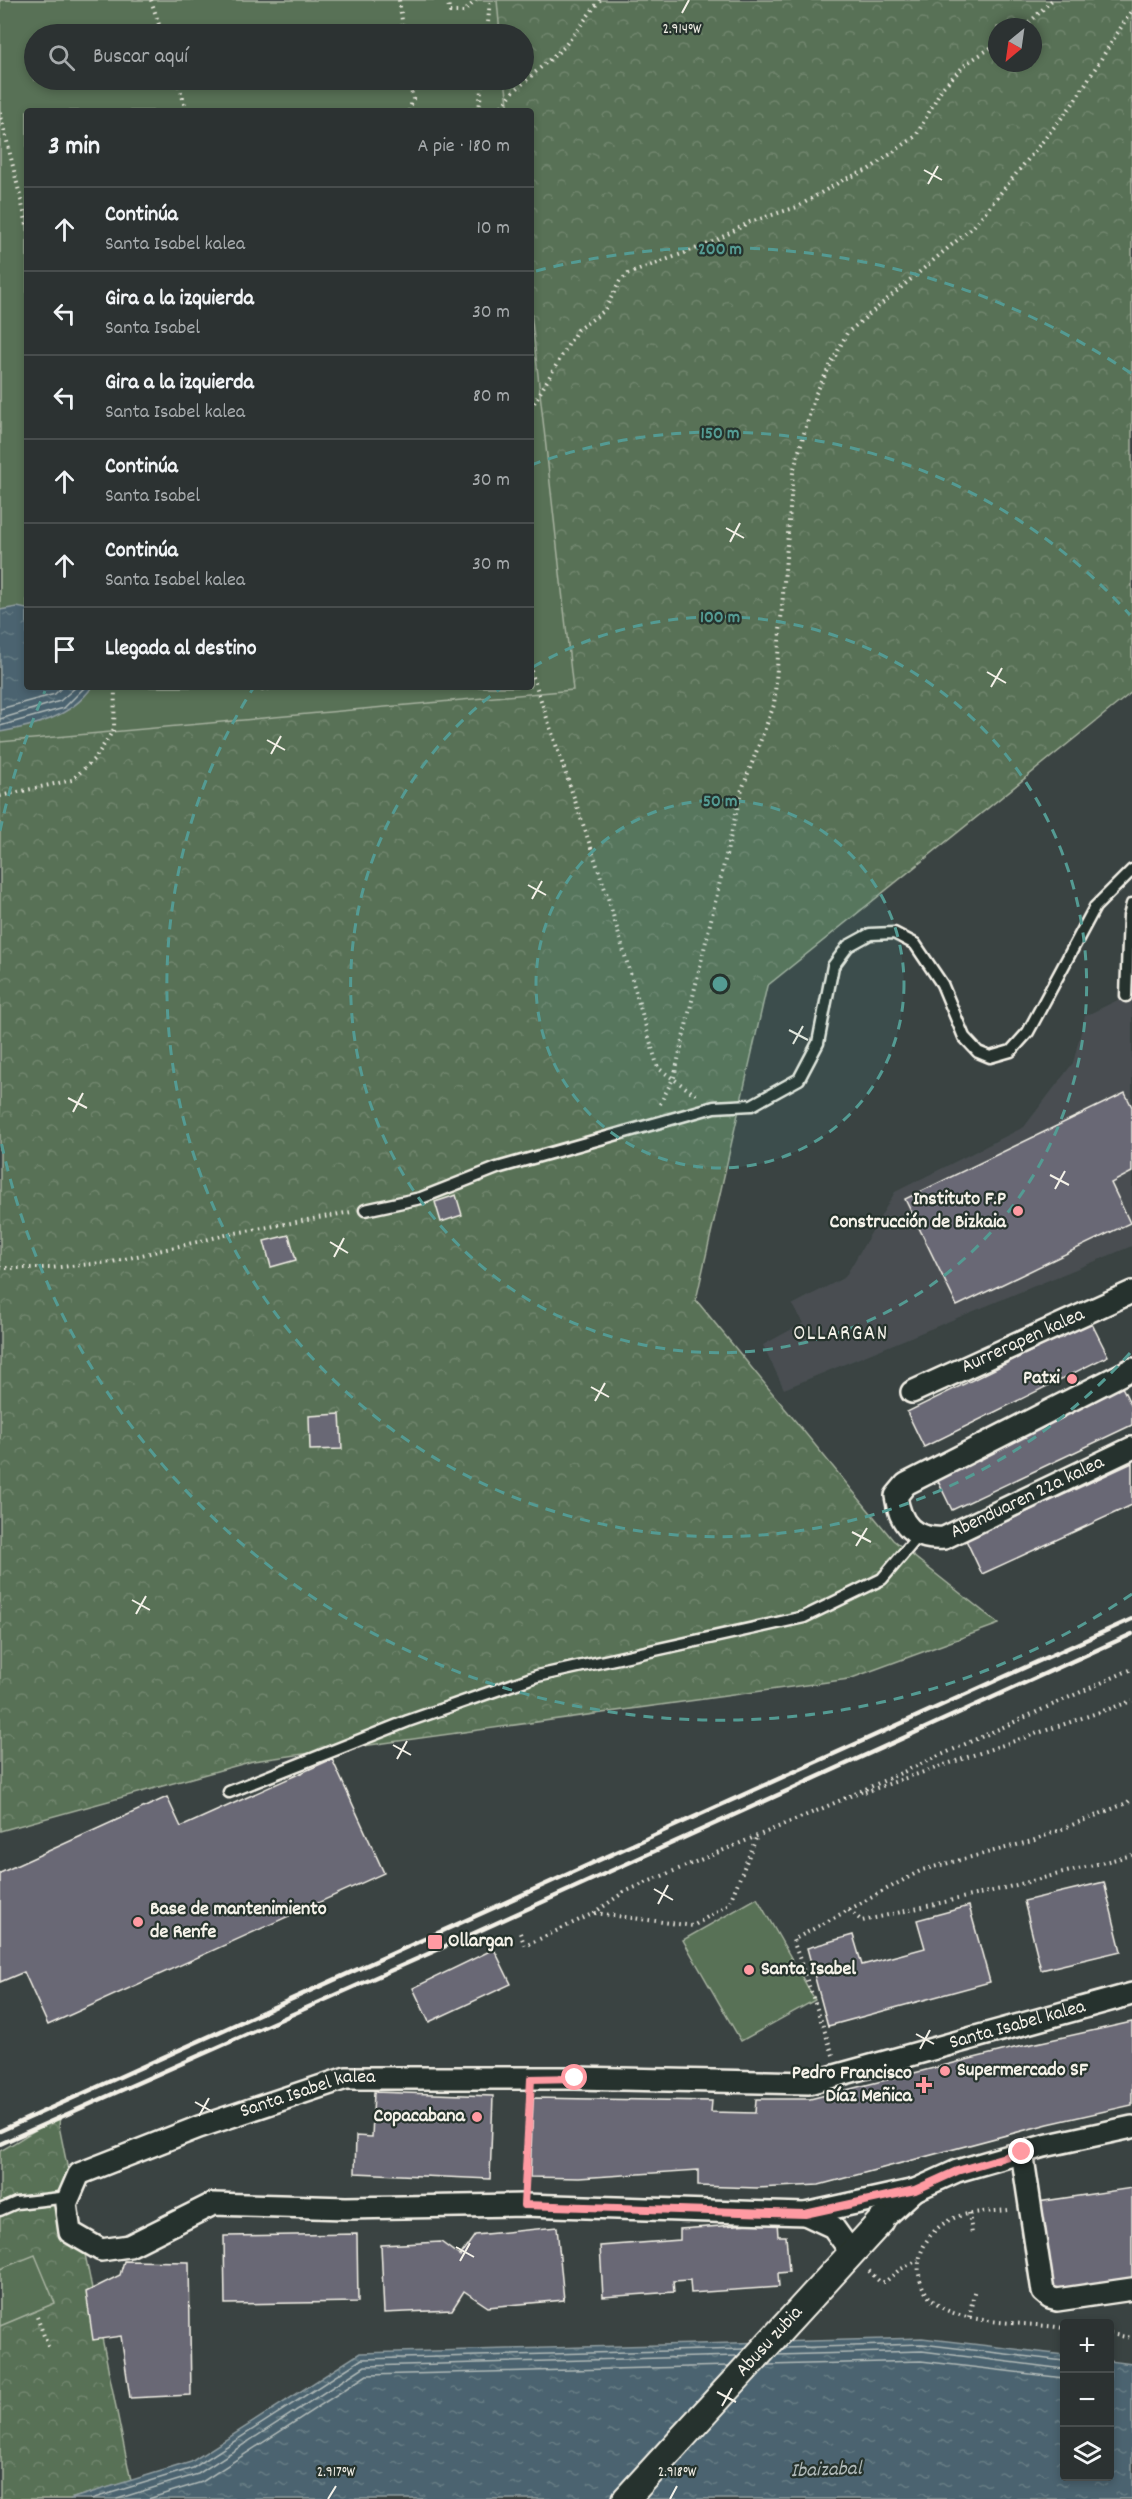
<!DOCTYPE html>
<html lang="es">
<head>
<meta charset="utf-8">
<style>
  body { margin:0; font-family:Dekko,sans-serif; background:#383e3e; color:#f1f3f6 }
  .controls { position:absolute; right:18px; bottom:18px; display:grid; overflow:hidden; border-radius:6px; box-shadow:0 3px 9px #0003 }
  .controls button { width:54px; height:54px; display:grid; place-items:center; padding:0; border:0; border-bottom:2px solid #484d4d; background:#2c3232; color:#f1f3f6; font:30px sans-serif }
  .compass { position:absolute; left:988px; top:18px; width:54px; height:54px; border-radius:50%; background:#2c3232; box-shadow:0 3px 9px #0003; rotate:209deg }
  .stop { position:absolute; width:18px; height:18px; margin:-14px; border:4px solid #ff9aa2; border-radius:50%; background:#fff }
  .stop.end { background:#ff9aa2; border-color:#fff; box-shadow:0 2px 6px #0008 }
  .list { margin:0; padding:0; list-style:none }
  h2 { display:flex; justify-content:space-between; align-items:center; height:78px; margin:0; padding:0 24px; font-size:26px }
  h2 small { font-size:20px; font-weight:400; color:#a6aaac }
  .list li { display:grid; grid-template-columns:39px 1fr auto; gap:18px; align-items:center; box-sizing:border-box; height:84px; padding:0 24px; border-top:2px solid #484d4d }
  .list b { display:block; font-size:22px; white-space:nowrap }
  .list p { margin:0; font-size:20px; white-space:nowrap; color:#a6aaac }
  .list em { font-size:20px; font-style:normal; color:#a6aaac }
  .icon { flex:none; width:33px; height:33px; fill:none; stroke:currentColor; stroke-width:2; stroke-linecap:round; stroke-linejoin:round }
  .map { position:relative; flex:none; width:1132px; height:2499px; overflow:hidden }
  .search { position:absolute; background:#2c3232; box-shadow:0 3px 9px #0003; left:24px; top:24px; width:510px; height:66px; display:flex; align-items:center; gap:15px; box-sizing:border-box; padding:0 21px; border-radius:33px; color:#a6aaac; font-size:22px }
  .panel { position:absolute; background:#2c3232; box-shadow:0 3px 9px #0003; left:24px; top:108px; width:510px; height:582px; border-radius:6px }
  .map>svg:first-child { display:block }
  .built { fill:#484e51 }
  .forest { fill:url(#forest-crowns); stroke:#a6b19f; stroke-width:1.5; fill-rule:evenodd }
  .pitch { fill:#587156; stroke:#a6b19f; stroke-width:1.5 }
  .water { fill:url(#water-ripples); stroke:#8f9c9f; stroke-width:1.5 }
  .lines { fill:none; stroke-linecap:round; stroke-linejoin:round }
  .shore { stroke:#b0b9b8; stroke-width:1.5 }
  .building { fill:#696874; stroke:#f4f1e8; stroke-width:1.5 }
  .service-casing { stroke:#f4f1e8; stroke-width:15 }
  .minor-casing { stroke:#f4f1e8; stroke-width:26 }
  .tertiary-casing { stroke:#f4f1e8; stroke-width:30 }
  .path { stroke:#f4f1e8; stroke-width:4; stroke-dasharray:1.5 4.5; stroke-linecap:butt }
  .service { stroke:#26332d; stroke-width:10 }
  .minor { stroke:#26332d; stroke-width:21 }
  .tertiary { stroke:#26332d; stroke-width:26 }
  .rail { stroke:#f4f1e8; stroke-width:4.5 }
  .route { stroke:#ff9aa2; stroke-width:8 }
  .ticks { fill:none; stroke:#f4f1e8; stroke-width:2 }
  .ring { fill:none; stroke:#549b93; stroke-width:3; stroke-dasharray:10 8 }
  .poi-dot { fill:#ff9aa2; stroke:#26332d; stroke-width:2 }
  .labels { text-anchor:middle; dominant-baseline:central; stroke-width:4.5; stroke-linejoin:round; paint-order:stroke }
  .poi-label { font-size:20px; font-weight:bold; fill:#f4f1e8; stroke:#26332d; text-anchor:end }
  .street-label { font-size:20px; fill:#f4f1e8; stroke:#26332d }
  .neighbourhood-label { font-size:21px; letter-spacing:1.5px; fill:#f4f1e8; stroke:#26332d }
  .water-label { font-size:21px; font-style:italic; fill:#b0b9b8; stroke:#26332d }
  .ticks-label { font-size:15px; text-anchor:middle; fill:#f4f1e8; stroke:#26332d; stroke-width:4.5; stroke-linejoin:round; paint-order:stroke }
  .centre { fill:#549b93; stroke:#26332d; stroke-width:3 }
  .ring-label { font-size:18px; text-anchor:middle; font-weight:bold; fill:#549b93; stroke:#26332d; stroke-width:4.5; stroke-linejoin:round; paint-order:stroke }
</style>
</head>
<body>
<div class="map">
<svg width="1132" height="2499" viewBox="0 0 1132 2499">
  <defs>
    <pattern id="forest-crowns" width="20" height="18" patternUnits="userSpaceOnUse" patternTransform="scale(1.5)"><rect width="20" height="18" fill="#587156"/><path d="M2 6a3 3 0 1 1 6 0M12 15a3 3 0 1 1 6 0" fill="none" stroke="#71866e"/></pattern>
    <pattern id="water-ripples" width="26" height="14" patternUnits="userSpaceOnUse" patternTransform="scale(1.5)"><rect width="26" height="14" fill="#4b646f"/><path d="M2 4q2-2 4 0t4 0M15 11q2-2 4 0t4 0" fill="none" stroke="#667b84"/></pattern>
  </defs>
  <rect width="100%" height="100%" fill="#3a4342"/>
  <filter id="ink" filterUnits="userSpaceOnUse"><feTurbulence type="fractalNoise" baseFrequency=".0167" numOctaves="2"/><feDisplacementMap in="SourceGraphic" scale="12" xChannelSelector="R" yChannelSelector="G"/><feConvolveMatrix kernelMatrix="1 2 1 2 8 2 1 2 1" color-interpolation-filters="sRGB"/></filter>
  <g filter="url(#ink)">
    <polygon class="built" points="1132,993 1132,1246 784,1389 763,1345 803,1323 792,1305 845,1277 895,1192 1024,1127 1073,1063 1085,1016"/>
    <g class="forest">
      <path d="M0 0H1132V692L767 986 696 1300 893 1540 999 1624 849 1679 253 1761 0 1831ZM997 27H1033V63H997ZM34 34H524V80H34ZM27 111H531V687H27Z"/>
      <path d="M60 2116 59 2126 131 2481 70 2499H0V2151C21 2140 39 2126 60 2116Z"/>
    </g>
    <g class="pitch">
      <polygon points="0,0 497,0 500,34 34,34 34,80 505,80 509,111 27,111 27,687 531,687 531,312 573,690 0,742"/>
      <polygon points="757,1898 815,2000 741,2041 683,1940"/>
      <polygon points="35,2255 55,2303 0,2326 0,2269"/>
    </g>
    <g class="water">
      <path d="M17 607 27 609V687H92C71 717 35 726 0 732V610Z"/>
      <polygon points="922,2338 1064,2355 1064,2476 1110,2476 1110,2361 1132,2364 1132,2499 70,2499 191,2462 360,2353"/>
    </g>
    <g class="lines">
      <g class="shore">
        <polyline points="0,709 55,694 62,687"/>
        <polyline points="0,719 60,701 76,687"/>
        <polyline points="0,726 64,708 85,687"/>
        <polyline points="784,2348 922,2344 1064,2361"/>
        <polyline points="777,2355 922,2351 1064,2369"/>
        <polyline points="769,2365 921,2361 1064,2378"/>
        <polyline points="91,2499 193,2468 362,2359 745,2349"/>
        <polyline points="117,2499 198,2474 365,2366 737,2356"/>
        <polyline points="148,2499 202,2482 367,2375 729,2366"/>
      </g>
    </g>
    <g class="building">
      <polygon points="1125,1093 1132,1107 1132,1172 1111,1183 1130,1223 957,1306 905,1199"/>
      <polygon points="456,1195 462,1215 441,1222 435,1202"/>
      <polygon points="289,1235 296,1260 271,1267 264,1241"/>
      <polygon points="1091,1322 1108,1356 924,1447 907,1412"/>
      <polygon points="1122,1387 1132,1407 1132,1425 952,1510 935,1475"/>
      <polygon points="340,1414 342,1449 310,1450 309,1416"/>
      <polygon points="1132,1463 1132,1505 982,1574 966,1540"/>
      <polygon points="332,1759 384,1873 48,2025 24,1972 0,1982 0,1873 167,1797 181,1827"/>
      <polygon points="1104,1882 1121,1951 1041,1970 1024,1901"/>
      <polygon points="969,1906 990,1982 828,2026 807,1948 853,1935 862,1965 925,1948 917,1920"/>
      <polygon points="494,1949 511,1984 429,2022 413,1988"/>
      <polygon points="1132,2022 1132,2105 1048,2124 819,2185 757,2188 698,2186 698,2170 579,2178 530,2177 533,2098 712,2101 711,2112 755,2113 756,2099 810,2099 1014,2048"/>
      <polygon points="374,2092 493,2096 490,2179 355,2173 356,2136 372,2137"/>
      <polygon points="1132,2188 1132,2282 1050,2294 1038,2202"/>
      <polygon points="777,2222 778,2236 786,2236 789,2272 778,2273 779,2287 691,2293 690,2280 673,2281 674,2292 603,2297 600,2246 680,2240 680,2229"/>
      <polygon points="557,2227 564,2300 488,2307 464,2291 452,2310 384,2313 381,2245 441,2242 460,2256 475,2235"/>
      <polygon points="357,2234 358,2302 225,2304 224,2236"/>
      <polygon points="124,2261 189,2262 191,2395 130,2398 121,2336 93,2340 86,2292 120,2275"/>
    </g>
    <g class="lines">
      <g class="service-casing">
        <g id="service">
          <polyline points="1126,996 1129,916 1132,904"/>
          <polyline points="365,1210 421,1198 497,1168 714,1107 752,1105 799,1079 818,1043 833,966 848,946 870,934 894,933 915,944 942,984 964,1037 978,1052 990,1057 1011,1051 1028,1032 1095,907 1132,870"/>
          <polyline points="229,1792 408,1721 537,1676 804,1617 882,1579 919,1535"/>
          <polyline points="0,2210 16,2203 69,2197"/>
        </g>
      </g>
      <g class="minor-casing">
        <g id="minor">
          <path id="s1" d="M1132 1369 906 1484 896 1496C900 1525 914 1540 944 1538L1132 1448"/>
          <path id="s2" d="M912 1392 1132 1292"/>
          <polyline points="1022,2152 1043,2292 1050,2298 1057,2300 1132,2289"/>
          <path id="s3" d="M915 2190 805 2214 524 2205 346 2208 213 2204 129 2246 101 2250 70 2232 66 2204 79 2174 199 2127 346 2078H575L809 2083 1132 1994"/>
          <polyline points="805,2214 833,2227 851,2252"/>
          <polyline points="881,2221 915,2190 957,2171 1044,2146 1132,2127"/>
        </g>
      </g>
      <g class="tertiary-casing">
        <g id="tertiary">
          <path id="s4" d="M626 2499 881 2221"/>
        </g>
      </g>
      <g class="path">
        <polyline points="151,0 162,34"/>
        <polyline points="399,0 404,34"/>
        <polyline points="447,0 450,12 464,12 476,0"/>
        <polyline points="1025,27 1052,0"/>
        <polyline points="487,34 490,0"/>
        <polyline points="177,80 187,111"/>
        <polyline points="409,111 413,99 409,80"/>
        <polyline points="479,111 482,80"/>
        <polyline points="498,111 513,92 564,47 600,0"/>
        <polyline points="0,112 27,225"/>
        <polyline points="531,408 577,330 604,311 620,281 628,274 711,243 750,222 797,207 843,180 868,170 916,136 942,88 967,63 997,44"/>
        <polyline points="531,671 608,898 658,1068 696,1095"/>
        <polyline points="250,687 263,690 274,687"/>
        <polyline points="0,796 72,780 96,757 114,729 115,687"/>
        <polyline points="660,1104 674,1077 741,792 774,705 793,472 815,395 847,333 973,227 1072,105 1132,10"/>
        <polyline points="0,1268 50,1268 112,1262 230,1234 351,1212"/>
        <polyline points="865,1792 1132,1701"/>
        <polyline points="849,1910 862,1921 1001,1889 1132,1855"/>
        <polyline points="595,1913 693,1926 729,1904 757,1836"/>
        <polyline points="520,1933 525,1946 594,1913 624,1892 821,1809 1132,1669"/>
        <polyline points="833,2055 793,1940 922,1870 1032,1841 1127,1803 1132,1798"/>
        <polyline points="525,2183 529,2101"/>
        <path d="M1008 2210C991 2212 971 2211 954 2218 911 2236 904 2294 951 2312 980 2324 1032 2323 1064 2328"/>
        <polyline points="969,2213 972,2234"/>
        <polyline points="869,2271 880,2282 885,2282 899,2270 918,2260"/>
        <polyline points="37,2317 49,2349"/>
        <polyline points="969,2317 975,2288"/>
        <polyline points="1110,2334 1132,2338"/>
      </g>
      <use href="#service" class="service"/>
      <use href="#minor" class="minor"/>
      <use href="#tertiary" class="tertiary"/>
      <g class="rail">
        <polyline points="0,2131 1132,1619"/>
        <polyline points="0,2144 437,1950 1132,1634"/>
      </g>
    </g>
  </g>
  <g class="lines" filter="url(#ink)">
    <polyline class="route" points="575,2078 531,2079 524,2205 805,2214 915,2190 957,2171 1022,2152"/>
  </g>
  <path class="ticks" d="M682 13 689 0M924 170 942 180M928 184 938 166M726 528 744 538M730 542 740 523M987 672 1006 683M991 687 1002 668M267 740 285 750M271 754 281 736M528 885 546 895M532 899 542 881M789 1030 808 1040M793 1044 803 1026M68 1098 87 1108M73 1112 83 1093M1050 1175 1069 1185M1055 1189 1065 1171M330 1242 348 1253M334 1257 344 1238M591 1387 609 1397M595 1401 605 1383M852 1532 871 1542M856 1546 867 1528M132 1600 150 1610M136 1614 146 1596M393 1745 411 1755M397 1759 407 1741M654 1889 673 1900M658 1904 668 1885M916 2034 934 2044M920 2049 930 2030M195 2102 213 2112M199 2116 209 2098M456 2247 474 2257M460 2261 470 2243M717 2392 736 2402M722 2406 732 2388M328 2499 336 2486M670 2499 677 2486"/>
  <circle cx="720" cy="984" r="184" fill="#549b93" fill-opacity=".12"/>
  <g class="ring">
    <circle cx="720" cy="984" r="184"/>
    <path d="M533 667A368 368 0 1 1 501 688"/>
    <path d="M1130 1353A552 552 0 0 1 254 687M531 465A552 552 0 0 1 1130 615"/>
    <path d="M1132 1594A736 736 0 0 1 0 1137M0 831A736 736 0 0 1 45 691M536 271A736 736 0 0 1 1132 374"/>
  </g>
  <g class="poi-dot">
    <circle cx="1018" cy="1211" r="6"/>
    <circle cx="1072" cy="1379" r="6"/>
    <circle cx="138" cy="1922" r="6"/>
    <rect x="427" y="1934" width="16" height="16" rx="3"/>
    <circle cx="749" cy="1970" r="6"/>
    <circle cx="945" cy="2071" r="6"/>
    <path d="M921 2076h6v6h6v6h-6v6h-6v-6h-6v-6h6z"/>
    <circle cx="477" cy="2117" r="6"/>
  </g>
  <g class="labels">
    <g class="poi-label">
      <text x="1006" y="1200">Instituto F.P<tspan x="1006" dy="23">Construcción de Bizkaia</tspan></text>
      <text x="1060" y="1379">Patxi</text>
      <text x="150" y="1910" text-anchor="start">Base de mantenimiento<tspan x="150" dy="23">de Renfe</tspan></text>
      <text x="448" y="1942" text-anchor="start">Ollargan</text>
      <text x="761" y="1970" text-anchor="start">Santa Isabel</text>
      <text x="957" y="2071" text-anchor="start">Supermercado SF</text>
      <text x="912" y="2074">Pedro Francisco<tspan x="912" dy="23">Díaz Meñica</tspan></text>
      <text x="465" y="2117">Copacabana</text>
    </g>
    <g class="street-label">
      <text stroke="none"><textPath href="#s2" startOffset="122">Aurrerapen kalea</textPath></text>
      <text stroke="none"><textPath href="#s1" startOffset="434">Abenduaren 22a kalea</textPath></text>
      <text stroke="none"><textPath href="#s3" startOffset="1887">Santa Isabel kalea</textPath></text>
      <text stroke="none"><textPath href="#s3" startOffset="1167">Santa Isabel kalea</textPath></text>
      <text stroke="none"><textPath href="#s4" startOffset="213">Abusu zubia</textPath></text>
    </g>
    <g class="neighbourhood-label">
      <text x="841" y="1335">OLLARGAN</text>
    </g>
    <g class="water-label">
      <text transform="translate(826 2471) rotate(-2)">Ibaizabal</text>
    </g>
  </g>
  <g class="ticks-label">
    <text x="682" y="33">2.914°W</text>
    <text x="336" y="2476">2.917°W</text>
    <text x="677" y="2476">2.918°W</text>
  </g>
  <circle cx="720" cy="984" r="9" class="centre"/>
  <g class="ring-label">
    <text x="720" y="254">200 m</text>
    <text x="720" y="438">150 m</text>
    <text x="720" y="622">100 m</text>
    <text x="720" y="806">50 m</text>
  </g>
</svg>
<div class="controls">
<button>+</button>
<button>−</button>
<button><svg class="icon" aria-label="layers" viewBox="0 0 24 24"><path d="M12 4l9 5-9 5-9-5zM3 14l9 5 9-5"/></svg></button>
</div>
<svg class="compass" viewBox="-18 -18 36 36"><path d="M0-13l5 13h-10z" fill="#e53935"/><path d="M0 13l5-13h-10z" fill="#a6aaac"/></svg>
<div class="stop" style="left:575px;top:2078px"></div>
<div class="stop end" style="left:1022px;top:2152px"></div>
<div class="search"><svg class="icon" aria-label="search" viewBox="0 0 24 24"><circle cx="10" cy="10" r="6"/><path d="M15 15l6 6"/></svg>Buscar aquí</div>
<section class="panel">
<h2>3 min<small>A pie · 180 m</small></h2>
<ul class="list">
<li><svg class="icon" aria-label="ahead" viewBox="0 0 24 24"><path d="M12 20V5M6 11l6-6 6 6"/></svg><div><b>Continúa</b><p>Santa Isabel kalea</p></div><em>10 m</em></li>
<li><svg class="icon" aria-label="left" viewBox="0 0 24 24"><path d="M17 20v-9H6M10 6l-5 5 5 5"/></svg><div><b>Gira a la izquierda</b><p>Santa Isabel</p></div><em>30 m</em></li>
<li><svg class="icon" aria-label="left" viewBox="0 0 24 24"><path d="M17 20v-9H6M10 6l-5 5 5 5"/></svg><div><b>Gira a la izquierda</b><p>Santa Isabel kalea</p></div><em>80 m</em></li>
<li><svg class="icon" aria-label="ahead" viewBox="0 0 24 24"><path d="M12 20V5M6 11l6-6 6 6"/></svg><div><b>Continúa</b><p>Santa Isabel</p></div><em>30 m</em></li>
<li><svg class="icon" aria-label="ahead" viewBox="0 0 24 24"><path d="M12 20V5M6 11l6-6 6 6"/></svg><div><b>Continúa</b><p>Santa Isabel kalea</p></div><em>30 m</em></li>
<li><svg class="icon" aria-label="arrive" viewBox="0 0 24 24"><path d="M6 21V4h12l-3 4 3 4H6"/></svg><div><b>Llegada al destino</b></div></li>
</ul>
</section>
</div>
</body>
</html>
